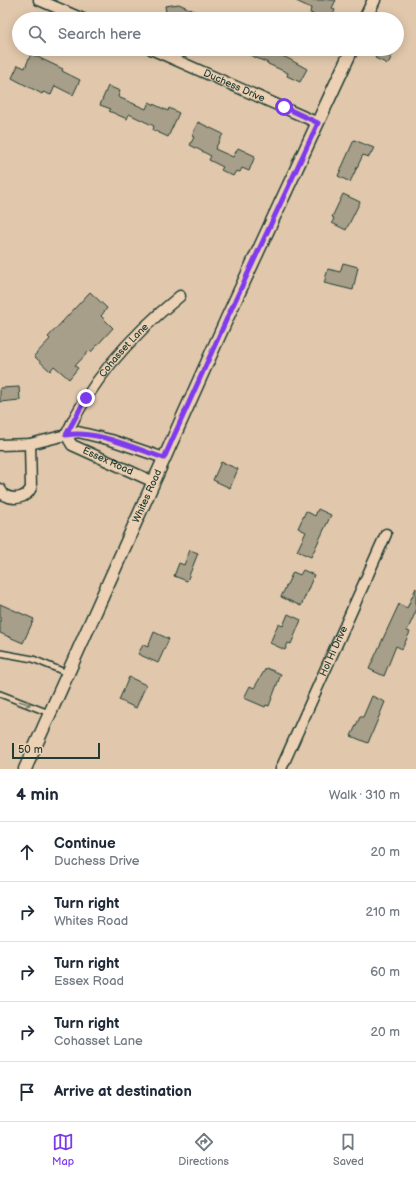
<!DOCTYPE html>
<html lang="en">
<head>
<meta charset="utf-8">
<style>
  body { margin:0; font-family:"Balsamiq Sans",sans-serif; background:#f6f6f7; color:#1f2937 }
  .scale { position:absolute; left:12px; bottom:10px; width:88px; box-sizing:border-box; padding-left:4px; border:2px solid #1f3d34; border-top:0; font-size:11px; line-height:14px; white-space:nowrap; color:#1f3d34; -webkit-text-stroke:3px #edd1b4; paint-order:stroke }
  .stop { position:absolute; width:12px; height:12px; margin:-9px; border:3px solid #7c3aed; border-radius:50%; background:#fff }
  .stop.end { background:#7c3aed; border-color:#fff; box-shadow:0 1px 4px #0008 }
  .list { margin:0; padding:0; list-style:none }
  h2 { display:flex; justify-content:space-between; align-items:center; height:52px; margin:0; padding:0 16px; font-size:17px }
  h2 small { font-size:13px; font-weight:400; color:#747a83 }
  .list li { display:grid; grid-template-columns:26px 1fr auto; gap:12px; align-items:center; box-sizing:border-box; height:60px; padding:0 16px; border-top:1px solid #e0e1e3 }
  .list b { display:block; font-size:15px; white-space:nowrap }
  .list p { margin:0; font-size:13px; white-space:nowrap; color:#747a83 }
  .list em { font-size:13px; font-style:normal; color:#747a83 }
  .icon { flex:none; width:22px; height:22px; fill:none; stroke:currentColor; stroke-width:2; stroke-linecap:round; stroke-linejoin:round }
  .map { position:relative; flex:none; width:416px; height:769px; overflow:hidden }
  .search { position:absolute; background:#fff; box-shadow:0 2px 10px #0003; left:12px; right:12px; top:12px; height:44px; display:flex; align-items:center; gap:10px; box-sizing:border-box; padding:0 14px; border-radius:22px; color:#747a83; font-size:15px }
  .sheet { height:352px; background:#fff }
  nav { display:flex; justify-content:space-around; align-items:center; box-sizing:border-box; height:56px; border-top:1px solid #e0e1e3; background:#fff; font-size:11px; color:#747a83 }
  nav a { display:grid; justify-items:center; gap:2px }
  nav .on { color:#7c3aed }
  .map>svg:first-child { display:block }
  .building { fill:#a79f89; stroke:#1f3d34 }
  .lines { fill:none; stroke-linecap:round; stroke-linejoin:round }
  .service-casing { stroke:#1f3d34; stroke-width:8 }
  .minor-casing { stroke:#1f3d34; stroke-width:13 }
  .tertiary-casing { stroke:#1f3d34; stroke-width:15 }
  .service { stroke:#edd1b4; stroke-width:5 }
  .minor { stroke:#edd1b4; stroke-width:10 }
  .tertiary { stroke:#edd1b4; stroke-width:12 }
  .oneway { stroke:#7c806e }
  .route { stroke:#7c3aed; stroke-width:5 }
  .labels { text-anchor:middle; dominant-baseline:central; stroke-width:3; stroke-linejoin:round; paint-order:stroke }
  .street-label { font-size:10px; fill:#1f3d34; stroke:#edd1b4 }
</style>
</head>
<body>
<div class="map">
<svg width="416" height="769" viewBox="0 0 416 769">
  <rect width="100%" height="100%" fill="#e1c8ac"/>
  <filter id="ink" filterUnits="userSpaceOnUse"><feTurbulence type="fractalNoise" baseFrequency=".025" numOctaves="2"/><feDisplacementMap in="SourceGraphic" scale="8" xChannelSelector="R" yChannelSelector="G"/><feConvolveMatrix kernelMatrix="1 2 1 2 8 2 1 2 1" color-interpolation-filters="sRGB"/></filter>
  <g filter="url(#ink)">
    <g class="building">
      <polygon points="294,0 336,0 332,8 335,10 331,19 311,19 313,14 310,13 311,8"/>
      <polygon points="179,4 211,19 167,19 165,6"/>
      <polygon points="236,49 267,49 289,59 307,69 300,82 287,76 288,73 268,64 268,63"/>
      <polygon points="380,49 395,49 388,64 375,58"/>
      <polygon points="31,54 63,69 62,71 80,80 73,95 55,86 51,95 43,92 42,94 12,78 18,65 25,68"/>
      <polygon points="108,86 120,91 118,97 146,109 149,102 168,111 169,108 179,113 168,137 153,130 154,126 129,114 127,119 109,111 111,109 100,105"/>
      <polygon points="198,122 223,134 215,149 233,157 238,148 255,156 249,171 242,168 240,172 236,171 233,176 221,170 223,167 209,160 211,156 190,145 194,137 192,136"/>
      <polygon points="354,140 374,148 369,157 363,155 350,182 338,176"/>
      <polygon points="343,194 360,202 346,230 332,223 334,218 332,217"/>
      <polygon points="343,263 358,267 353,290 324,283 328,269 340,272"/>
      <polygon points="90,292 107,308 101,316 113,328 91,352 90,350 75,366 78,368 69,379 54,366 50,371 34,356 50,339 48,337"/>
      <polygon points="19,387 20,400 0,402 0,388"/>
      <polygon points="221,462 238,469 230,488 213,480"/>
      <polygon points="318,509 331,515 311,557 297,551 306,532 298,528 306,511 315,516"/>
      <polygon points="190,550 198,553 187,581 174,576 179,563 184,565"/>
      <polygon points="303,570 314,575 301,606 281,597 293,572 300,575"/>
      <polygon points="416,588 416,611 407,631 410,632 402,649 396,646 384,676 369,669 399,604 407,608"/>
      <polygon points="0,604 34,619 23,643 0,633"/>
      <polygon points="288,614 301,620 291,644 288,643 285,650 270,643 278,624 283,626"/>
      <polygon points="154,632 169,639 158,663 138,654 143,645 148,647"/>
      <polygon points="266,668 281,674 269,706 266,705 265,707 244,698 250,686 254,688"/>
      <polygon points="129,677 146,685 136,708 119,700"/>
      <polygon points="372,696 385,702 368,743 351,736 360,717 363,717"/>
    </g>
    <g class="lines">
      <g class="service-casing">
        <g id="service">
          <polyline points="0,653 33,659 67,673"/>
          <polyline points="0,694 49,713"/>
        </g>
      </g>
      <g class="minor-casing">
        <g id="minor">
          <polyline points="39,0 83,19"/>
          <path id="s1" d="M151 49 318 123"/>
          <path id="s2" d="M66 435C91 380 134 333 180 296"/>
          <path id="s3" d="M66 435 72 445 154 482"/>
          <polyline points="0,445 30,444 78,432 111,440 164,458"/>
          <path d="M0 489 4 495C13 500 26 499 31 488L30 444"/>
          <path id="s4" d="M281 769 386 534"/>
        </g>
      </g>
      <g class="tertiary-casing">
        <g id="tertiary">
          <polyline points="365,19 374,0"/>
          <path id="s5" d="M25 769 228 316 352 49"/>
        </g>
      </g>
      <use href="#service" class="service"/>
      <use href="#minor" class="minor"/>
      <use href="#tertiary" class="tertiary"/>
    </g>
    <defs><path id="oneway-shaft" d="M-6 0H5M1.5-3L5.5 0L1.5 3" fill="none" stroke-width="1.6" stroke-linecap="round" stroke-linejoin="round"/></defs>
    <use class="oneway" href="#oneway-shaft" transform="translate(25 703) rotate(18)"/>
  </g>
  <g class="lines" filter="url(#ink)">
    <path class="route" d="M86 398 66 435C95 429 136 449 164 458L228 316 318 123 284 107"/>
  </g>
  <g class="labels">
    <g class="street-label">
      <text stroke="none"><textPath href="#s1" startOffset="91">Duchess Drive</textPath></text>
      <text stroke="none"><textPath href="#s2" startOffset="103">Cohasset Lane</textPath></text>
      <text stroke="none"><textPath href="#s3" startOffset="51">Essex Road</textPath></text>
      <text stroke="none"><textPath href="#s5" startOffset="299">Whites Road</textPath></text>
      <text stroke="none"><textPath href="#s4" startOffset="129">Hol Hi Drive</textPath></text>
    </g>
  </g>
</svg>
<div class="scale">50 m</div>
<div class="stop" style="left:284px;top:107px"></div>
<div class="stop end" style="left:86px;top:398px"></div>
<div class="search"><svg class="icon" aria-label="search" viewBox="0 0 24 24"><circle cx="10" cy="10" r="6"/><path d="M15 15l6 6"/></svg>Search here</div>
</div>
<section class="sheet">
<h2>4 min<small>Walk · 310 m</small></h2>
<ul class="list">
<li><svg class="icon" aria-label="ahead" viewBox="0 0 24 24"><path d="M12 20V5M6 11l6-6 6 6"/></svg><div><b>Continue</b><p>Duchess Drive</p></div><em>20 m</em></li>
<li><svg class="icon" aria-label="right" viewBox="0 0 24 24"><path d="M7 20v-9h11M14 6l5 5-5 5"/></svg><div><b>Turn right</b><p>Whites Road</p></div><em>210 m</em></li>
<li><svg class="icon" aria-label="right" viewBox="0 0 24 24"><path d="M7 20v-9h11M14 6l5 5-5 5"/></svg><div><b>Turn right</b><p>Essex Road</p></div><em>60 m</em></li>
<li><svg class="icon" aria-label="right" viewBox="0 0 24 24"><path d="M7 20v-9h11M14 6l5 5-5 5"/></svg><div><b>Turn right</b><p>Cohasset Lane</p></div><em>20 m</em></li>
<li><svg class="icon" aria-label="arrive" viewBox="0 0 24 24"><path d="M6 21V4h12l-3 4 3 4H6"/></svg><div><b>Arrive at destination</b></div></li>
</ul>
</section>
<nav>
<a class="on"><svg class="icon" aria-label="map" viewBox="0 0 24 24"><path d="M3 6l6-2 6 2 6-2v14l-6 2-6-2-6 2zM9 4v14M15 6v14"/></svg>Map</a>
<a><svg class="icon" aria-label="directions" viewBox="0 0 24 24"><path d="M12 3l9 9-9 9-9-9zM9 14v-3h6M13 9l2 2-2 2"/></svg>Directions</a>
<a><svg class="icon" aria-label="saved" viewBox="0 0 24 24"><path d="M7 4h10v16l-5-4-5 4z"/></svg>Saved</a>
</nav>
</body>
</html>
